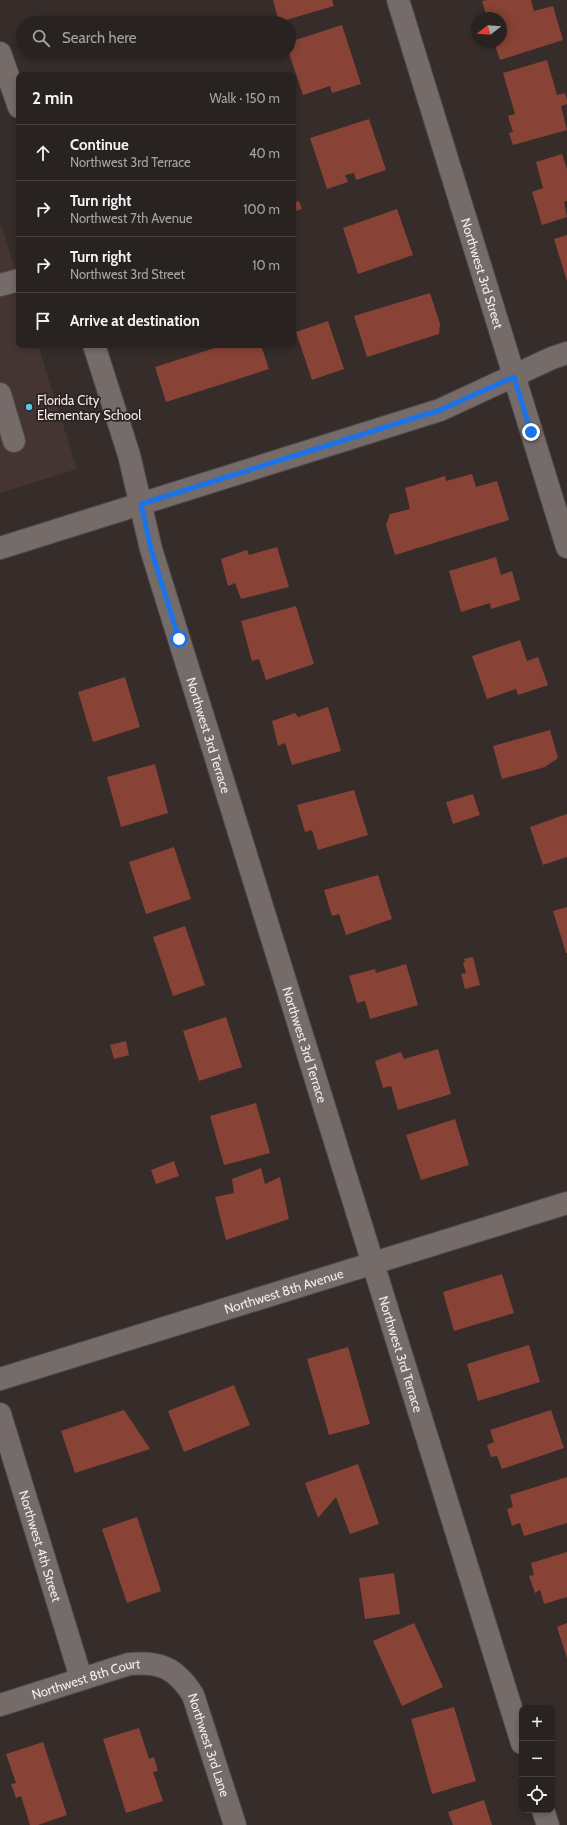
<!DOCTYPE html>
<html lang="en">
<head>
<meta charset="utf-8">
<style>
  body { margin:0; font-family:Cabin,sans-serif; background:#302a29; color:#f1f3f6 }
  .controls { position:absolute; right:12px; bottom:12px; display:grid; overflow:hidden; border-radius:8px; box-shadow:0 2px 6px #0003 }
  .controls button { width:36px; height:36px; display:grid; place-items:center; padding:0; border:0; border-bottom:1px solid #443f3e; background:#282220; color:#f1f3f6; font:20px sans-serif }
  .compass { position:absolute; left:471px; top:12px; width:36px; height:36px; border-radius:50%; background:#282220; box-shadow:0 2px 6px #0003; rotate:253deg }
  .stop { position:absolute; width:12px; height:12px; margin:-9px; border:3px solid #1a73e8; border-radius:50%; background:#fff }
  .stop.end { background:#1a73e8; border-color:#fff; box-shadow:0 1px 4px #0008 }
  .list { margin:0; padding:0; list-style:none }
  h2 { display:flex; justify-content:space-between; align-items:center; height:52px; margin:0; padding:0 16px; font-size:17px }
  h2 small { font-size:13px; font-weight:400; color:#a5a4a5 }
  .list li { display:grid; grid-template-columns:26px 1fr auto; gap:12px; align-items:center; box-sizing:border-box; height:56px; padding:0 16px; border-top:1px solid #443f3e }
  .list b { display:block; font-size:15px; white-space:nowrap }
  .list p { margin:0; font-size:13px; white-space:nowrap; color:#a5a4a5 }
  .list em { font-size:13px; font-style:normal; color:#a5a4a5 }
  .icon { flex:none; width:22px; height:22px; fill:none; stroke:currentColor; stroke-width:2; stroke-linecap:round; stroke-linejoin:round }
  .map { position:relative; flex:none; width:567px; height:1825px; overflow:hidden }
  .search { position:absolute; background:#282220; box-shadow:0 2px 6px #0003; left:16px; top:16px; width:280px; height:44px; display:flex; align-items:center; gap:10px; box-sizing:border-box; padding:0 14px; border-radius:22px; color:#a5a4a5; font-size:15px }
  .panel { position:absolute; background:#282220; box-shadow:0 2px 6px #0003; left:16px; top:72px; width:280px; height:276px; border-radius:8px }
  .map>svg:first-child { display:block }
  .built { fill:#443532 }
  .building { fill:#884236 }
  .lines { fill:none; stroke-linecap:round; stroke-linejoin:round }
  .minor-casing { stroke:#504948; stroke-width:24 }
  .minor { stroke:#756b69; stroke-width:22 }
  .route { stroke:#1a73e8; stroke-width:5 }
  .poi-dot { fill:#58c9e3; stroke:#2c2322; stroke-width:1.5 }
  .labels { text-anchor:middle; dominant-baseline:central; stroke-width:3.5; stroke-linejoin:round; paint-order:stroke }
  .street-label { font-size:13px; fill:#f2eceb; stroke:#2c2322 }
  .poi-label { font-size:13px; fill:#f2eceb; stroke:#2c2322; text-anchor:start }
</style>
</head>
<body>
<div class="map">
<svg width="567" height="1825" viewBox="0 0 567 1825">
  <rect width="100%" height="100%" fill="#362d2b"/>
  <polygon class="built" points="0,221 19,283 19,345 38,345 77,469 0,493"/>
  <g class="building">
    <polygon points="273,0 332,0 334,6 279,22"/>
    <polygon points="487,0 531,0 534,11 553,6 563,40 500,60 494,42 501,42 501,18 487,18 482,1"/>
    <polygon points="342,25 361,84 332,93 330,86 303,95 289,53 289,42"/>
    <polygon points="547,60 557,95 565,93 567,100 567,104 561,106 567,130 513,145 509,133 513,132 508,116 515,114 503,73"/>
    <polygon points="369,119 386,170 356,180 354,173 345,175 348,182 327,189 310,138"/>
    <polygon points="562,154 567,169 567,201 564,202 567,217 542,225 532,192 543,188 536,162"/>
    <polygon points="299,201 302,209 293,212 293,203"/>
    <polygon points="397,209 413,255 358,274 343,228"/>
    <polygon points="567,235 567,281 554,239"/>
    <polygon points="430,293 440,324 439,334 367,357 354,316"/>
    <polygon points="328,321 344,369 312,380 296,332"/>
    <polygon points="224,345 261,345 269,369 166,402 155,367"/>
    <polygon points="472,474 476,487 497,481 509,520 395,555 386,525 390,514 410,509 405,488 445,476 446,481"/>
    <polygon points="277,547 289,587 241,599 235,583 228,586 221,559 247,550 249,555"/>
    <polygon points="496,557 501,575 512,571 520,600 491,609 490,603 461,612 449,571"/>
    <polygon points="296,606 314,664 266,680 259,659 252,661 241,621"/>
    <polygon points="520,640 527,661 538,657 548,685 518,695 516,689 487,699 472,656"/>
    <polygon points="125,677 140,727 93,742 78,692"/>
    <polygon points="328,707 341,751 292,765 285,743 278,746 272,721 295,713 298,717"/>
    <polygon points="550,730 558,758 545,767 502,779 493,746"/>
    <polygon points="155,764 168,813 121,827 107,777"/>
    <polygon points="354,790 368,835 318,850 312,830 305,832 297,805"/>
    <polygon points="473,794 480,815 453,824 446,802"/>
    <polygon points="567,814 567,857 543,865 530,827"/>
    <polygon points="174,847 191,899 146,914 129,862"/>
    <polygon points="378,875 392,919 346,935 339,914 332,916 324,890"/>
    <polygon points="567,907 567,953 566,953 553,911"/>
    <polygon points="185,926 205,985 173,996 153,937"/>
    <polygon points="473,957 480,985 465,989 461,974 466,973 463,963 465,962 464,959"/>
    <polygon points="406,964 418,1005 370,1019 365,1001 357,1003 349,976 375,969 376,973"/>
    <polygon points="226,1017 242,1067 199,1081 183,1031"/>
    <polygon points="126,1041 129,1055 114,1059 110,1045"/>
    <polygon points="438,1049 451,1094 398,1110 391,1086 383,1088 375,1061 401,1052 404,1059"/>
    <polygon points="256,1103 270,1153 224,1165 210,1116"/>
    <polygon points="455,1119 469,1165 421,1180 406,1135"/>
    <polygon points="174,1161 179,1176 156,1184 151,1170"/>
    <polygon points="261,1168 265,1184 280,1177 289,1219 226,1240 215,1197 234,1193 232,1179"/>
    <polygon points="502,1274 514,1313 454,1331 443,1292"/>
    <polygon points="529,1345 540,1382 478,1401 467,1364"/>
    <polygon points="348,1347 370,1424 329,1435 307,1359"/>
    <polygon points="234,1385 250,1425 184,1452 168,1411"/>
    <polygon points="124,1410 150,1449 75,1473 61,1431"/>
    <polygon points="551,1410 564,1448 502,1469 497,1456 491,1457 487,1445 494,1442 490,1430"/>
    <polygon points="358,1464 379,1524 350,1534 336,1497 318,1518 305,1483"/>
    <polygon points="567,1477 567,1523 524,1536 520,1523 512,1526 507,1509 513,1507 510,1495"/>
    <polygon points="137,1517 161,1591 127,1603 102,1529"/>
    <polygon points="567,1552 567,1597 544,1604 540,1590 535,1593 529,1576 534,1575 531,1563"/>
    <polygon points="394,1573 400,1614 365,1619 359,1578"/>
    <polygon points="414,1623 443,1687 402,1706 373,1641"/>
    <polygon points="567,1623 567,1658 557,1627"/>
    <polygon points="454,1707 476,1781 432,1794 411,1719"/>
    <polygon points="139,1728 149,1759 154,1757 158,1771 153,1772 163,1801 126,1813 103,1739"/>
    <polygon points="43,1742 67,1815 38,1825 30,1825 21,1796 16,1798 11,1784 16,1783 6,1754"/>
    <polygon points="484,1800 492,1825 453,1825 448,1812"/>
  </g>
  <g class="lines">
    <g class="minor-casing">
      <g id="minor">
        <path id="s1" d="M398 0 567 547"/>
        <polyline points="0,53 19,107"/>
        <polyline points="0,285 19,280"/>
        <path id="s2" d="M94 345 129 455 151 549 522 1743"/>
        <polyline points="0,394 14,441"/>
        <polyline points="0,548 440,410 552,358 567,353"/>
        <path id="s3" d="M0 1379 567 1203"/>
        <path id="s4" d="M0 1414 81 1678"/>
        <path id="s5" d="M0 1705 129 1664C160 1661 176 1668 193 1695L235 1825"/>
        <polyline points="543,1810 548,1825"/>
      </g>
    </g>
    <use href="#minor" class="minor"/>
  </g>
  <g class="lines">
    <polyline class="route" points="179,639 151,549 141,504 440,410 514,377 531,432"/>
  </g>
  <circle class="poi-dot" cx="29" cy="407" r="4"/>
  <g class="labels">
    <g class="street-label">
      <text stroke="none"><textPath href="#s1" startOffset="286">Northwest 3rd Street</textPath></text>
      <text stroke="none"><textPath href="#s2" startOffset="407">Northwest 3rd Terrace</textPath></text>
      <text stroke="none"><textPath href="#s2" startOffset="731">Northwest 3rd Terrace</textPath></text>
      <text stroke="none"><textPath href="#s3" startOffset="297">Northwest 8th Avenue</textPath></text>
      <text stroke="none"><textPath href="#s2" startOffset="1055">Northwest 3rd Terrace</textPath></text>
      <text stroke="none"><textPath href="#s4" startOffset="138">Northwest 4th Street</textPath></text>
      <text stroke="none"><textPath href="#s5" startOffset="90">Northwest 8th Court</textPath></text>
      <text stroke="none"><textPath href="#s5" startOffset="264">Northwest 3rd Lane</textPath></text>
    </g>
    <g class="poi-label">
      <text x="37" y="400">Florida City<tspan x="37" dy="15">Elementary School</tspan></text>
    </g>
  </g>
</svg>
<div class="controls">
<button>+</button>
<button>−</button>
<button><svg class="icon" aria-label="locate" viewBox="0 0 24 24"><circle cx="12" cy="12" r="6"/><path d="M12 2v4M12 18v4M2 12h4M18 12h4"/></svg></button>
</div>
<svg class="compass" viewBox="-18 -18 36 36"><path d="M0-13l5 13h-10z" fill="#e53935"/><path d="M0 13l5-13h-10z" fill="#a5a4a5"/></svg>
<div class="stop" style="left:179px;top:639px"></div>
<div class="stop end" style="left:531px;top:432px"></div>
<div class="search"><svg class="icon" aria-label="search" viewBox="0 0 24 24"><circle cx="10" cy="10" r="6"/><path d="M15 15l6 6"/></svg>Search here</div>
<section class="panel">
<h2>2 min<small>Walk · 150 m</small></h2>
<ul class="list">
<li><svg class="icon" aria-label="ahead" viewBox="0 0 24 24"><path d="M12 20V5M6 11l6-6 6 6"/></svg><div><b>Continue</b><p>Northwest 3rd Terrace</p></div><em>40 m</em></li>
<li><svg class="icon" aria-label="right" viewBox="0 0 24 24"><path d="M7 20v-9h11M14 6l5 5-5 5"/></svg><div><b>Turn right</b><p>Northwest 7th Avenue</p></div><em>100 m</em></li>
<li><svg class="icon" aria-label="right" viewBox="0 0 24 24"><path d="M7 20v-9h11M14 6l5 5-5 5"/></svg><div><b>Turn right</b><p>Northwest 3rd Street</p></div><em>10 m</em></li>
<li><svg class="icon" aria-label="arrive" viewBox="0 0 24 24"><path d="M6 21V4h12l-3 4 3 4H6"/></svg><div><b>Arrive at destination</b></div></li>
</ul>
</section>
</div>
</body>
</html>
